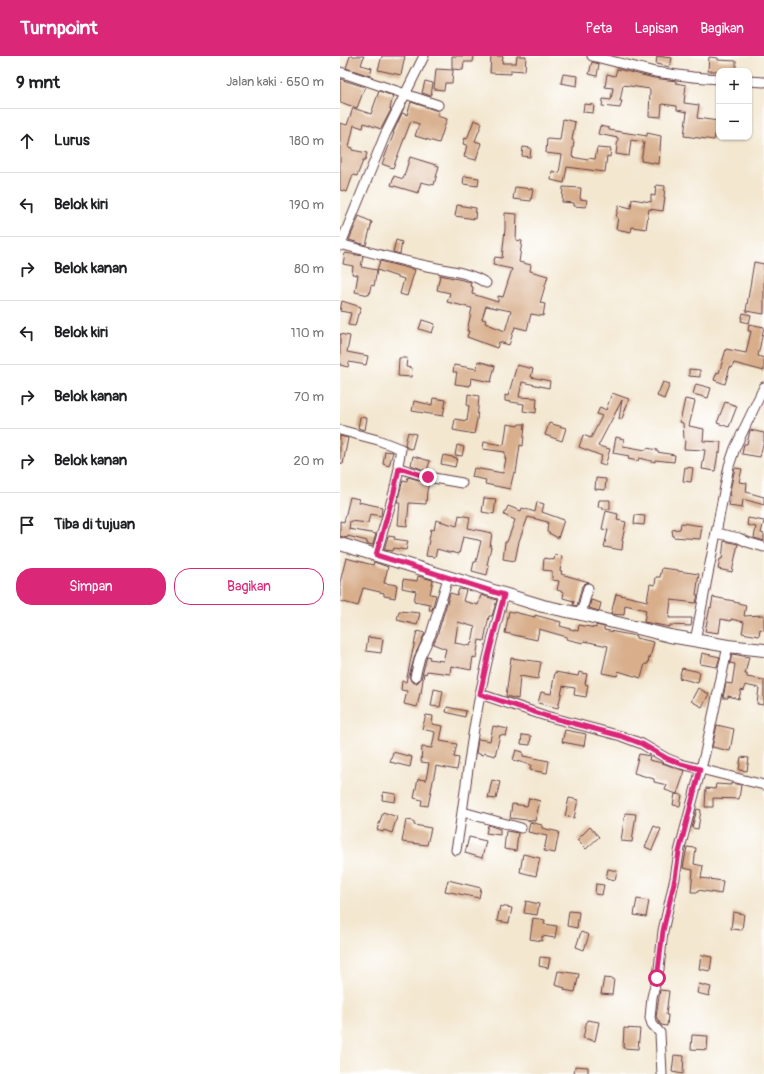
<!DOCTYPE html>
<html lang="id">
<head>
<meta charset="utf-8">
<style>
  body { margin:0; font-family:Pangolin,sans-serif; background:#f2f2f2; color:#202124 }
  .controls { position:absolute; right:12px; top:12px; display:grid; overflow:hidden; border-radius:8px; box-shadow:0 1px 3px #0004 }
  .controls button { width:36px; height:36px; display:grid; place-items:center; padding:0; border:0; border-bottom:1px solid #e0e0e0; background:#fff; color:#202124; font:20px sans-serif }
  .stop { position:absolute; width:12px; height:12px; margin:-9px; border:3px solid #db2777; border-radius:50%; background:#fff }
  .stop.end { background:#db2777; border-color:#fff; box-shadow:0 1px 4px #0008 }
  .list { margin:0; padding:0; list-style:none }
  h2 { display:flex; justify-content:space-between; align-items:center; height:52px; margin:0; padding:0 16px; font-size:17px }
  h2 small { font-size:13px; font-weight:400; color:#757577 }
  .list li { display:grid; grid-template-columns:26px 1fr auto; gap:12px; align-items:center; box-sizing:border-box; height:64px; padding:0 16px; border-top:1px solid #e0e0e0 }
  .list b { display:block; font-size:15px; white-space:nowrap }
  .list em { font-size:13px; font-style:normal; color:#757577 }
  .actions { display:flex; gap:8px; padding:12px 16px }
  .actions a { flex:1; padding:9px 0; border:1px solid #db2777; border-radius:16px; text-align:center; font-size:14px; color:#db2777 }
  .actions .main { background:#db2777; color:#fff }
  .icon { flex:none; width:22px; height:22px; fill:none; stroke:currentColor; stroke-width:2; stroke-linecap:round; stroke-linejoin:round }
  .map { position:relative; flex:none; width:424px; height:1018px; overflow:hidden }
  header { display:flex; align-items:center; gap:24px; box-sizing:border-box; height:56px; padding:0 20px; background:#db2777; color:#fff }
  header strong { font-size:19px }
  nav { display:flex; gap:22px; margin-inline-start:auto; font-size:14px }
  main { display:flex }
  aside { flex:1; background:#fff }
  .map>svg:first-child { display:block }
  .building { fill:#d8ae8b; fill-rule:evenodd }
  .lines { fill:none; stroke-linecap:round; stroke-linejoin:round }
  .street-casing { stroke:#633d44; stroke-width:11 }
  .secondary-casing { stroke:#633d44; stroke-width:14 }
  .street { stroke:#fff; stroke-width:9 }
  .secondary { stroke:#fff; stroke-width:12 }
  .route { stroke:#db2777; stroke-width:5 }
</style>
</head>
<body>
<header>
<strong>Turnpoint</strong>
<nav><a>Peta</a><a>Lapisan</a><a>Bagikan</a></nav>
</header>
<main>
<aside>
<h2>9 mnt<small>Jalan kaki · 650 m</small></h2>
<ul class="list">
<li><svg class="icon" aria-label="ahead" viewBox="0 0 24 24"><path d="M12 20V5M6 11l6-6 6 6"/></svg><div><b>Lurus</b></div><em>180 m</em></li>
<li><svg class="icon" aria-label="left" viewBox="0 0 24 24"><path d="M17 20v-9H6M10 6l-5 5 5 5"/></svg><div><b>Belok kiri</b></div><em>190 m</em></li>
<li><svg class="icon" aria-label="right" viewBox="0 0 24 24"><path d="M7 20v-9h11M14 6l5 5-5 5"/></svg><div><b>Belok kanan</b></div><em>80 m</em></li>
<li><svg class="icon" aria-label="left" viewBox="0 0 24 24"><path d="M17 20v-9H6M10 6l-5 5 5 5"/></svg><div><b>Belok kiri</b></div><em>110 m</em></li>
<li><svg class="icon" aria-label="right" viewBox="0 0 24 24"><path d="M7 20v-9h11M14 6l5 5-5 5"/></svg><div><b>Belok kanan</b></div><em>70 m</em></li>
<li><svg class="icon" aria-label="right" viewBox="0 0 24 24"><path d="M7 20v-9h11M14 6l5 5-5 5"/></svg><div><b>Belok kanan</b></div><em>20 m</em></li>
<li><svg class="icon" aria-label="arrive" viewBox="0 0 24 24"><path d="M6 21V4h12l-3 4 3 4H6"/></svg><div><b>Tiba di tujuan</b></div></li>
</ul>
<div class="actions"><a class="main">Simpan</a><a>Bagikan</a></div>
</aside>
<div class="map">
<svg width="424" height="1018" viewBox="0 0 424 1018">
  <rect width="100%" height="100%" fill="#fff"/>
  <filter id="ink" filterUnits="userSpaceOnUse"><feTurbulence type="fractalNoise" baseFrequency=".025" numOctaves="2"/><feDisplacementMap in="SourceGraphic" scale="8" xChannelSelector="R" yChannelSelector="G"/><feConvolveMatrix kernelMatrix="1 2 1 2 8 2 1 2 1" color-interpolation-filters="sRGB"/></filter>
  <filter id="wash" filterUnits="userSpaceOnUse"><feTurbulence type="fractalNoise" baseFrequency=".012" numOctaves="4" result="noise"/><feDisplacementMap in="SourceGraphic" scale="16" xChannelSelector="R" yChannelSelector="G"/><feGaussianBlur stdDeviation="0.9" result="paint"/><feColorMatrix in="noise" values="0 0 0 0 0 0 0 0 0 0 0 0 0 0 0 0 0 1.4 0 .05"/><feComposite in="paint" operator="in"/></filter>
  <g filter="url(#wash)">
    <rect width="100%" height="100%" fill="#f3e7d0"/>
    <g id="blocks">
      <g class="building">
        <polygon points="10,0 24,0 21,9 32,12 30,20 6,12"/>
        <polygon points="42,0 65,0 61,19 38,14"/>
        <polygon points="112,0 134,0 133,6 124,6 123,14 112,13"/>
        <polygon points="151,0 163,0 162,7 176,7 177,0 186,0 185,15 171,14 171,18 150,17"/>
        <polygon points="317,0 332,2 330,11 316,8"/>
        <polygon points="369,1 378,2 378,4 396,5 396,15 368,15"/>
        <polygon points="252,6 259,8 257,20 249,18"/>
        <polygon points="96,13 113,14 112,27 105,27 104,34 94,33"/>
        <polygon points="277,13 314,22 336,25 336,27 346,29 344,47 359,49 357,62 378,65 374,84 344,80 347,56 337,54 337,50 322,48 321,61 309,60 310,33 283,29 280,45 282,45 280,52 262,50 263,43 271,44 273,32 265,31 267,18 275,20"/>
        <polygon points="223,18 238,20 237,30 221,27"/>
        <polygon points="0,23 25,31 17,52 0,46"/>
        <polygon points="85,25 93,27 91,40 82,37"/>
        <polygon points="39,35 53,40 50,53 51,54 41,73 24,67 23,72 14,69 9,91 13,92 12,94 27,97 25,105 23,105 17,120 13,119 7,136 0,134 0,67 7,69 13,52 31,58"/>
        <polygon points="71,46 98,55 97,60 107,63 99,87 75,80 79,68 71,65 53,112 42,108 54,77 53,77 62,57 67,59"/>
        <polygon points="244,48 254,49 253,57 243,56"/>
        <polygon points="223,63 235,66 232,84 234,85 232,101 248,104 248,102 255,103 257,92 271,93 270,101 267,100 265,116 227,111 224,127 211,124 212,115 219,117 222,99 206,97 207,83 220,84"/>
        <polygon points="134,64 142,67 135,85 141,87 136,104 124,101 127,89 123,88 125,82 127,83"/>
        <polygon points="260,70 269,72 269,74 307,80 307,77 321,80 319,108 301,105 304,86 291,84 289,100 276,98 278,82 258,78"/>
        <polygon points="183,91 191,92 190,101 182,100"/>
        <polygon points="70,101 99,110 94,129 81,126 78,137 51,129 54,120 63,123"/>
        <polygon points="124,120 139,122 138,130 123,128"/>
        <polygon points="316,129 325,130 324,141 325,141 323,155 309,153 306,173 292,171 291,176 276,173 278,162 276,161 279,149 291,152 292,143 311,146 311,139 315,140"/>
        <polygon points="175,131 193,133 191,145 173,143"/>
        <polygon points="223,131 241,132 240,143 247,144 246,151 234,150 234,147 222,146"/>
        <polygon points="117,149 136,152 135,163 115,160"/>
        <path d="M165 157 177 158 176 184 182 185 179 206 191 209 190 215 208 220 200 247 205 248 203 260 191 258 187 274 175 271 169 289 159 286 157 292 127 281 129 275H127L132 252 107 246 110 237 97 234 100 219 131 226 130 230 133 231 132 238 158 246V240L163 241 172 213 153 209 155 201 162 202 165 173ZM146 250 171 255 165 275 145 267 146 264 142 263Z"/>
        <polygon points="19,160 32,166 26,189 9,184"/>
        <polygon points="56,184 62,186 60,198 53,196"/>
        <polygon points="5,197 23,200 21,211 37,214 40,205 75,214 67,240 60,238 64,223 37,214 34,230 31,229 29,239 15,236 18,219 12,218 13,210 3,208"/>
        <polygon points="414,206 424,208 424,258 406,255"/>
        <polygon points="2,245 21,251 19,258 18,258 15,270 8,269 11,257 0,255"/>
        <polygon points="403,257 411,259 409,267 401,265"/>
        <polygon points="82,264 95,268 92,277 79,273"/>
        <polygon points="409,268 424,271 418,300 424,302 424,315 394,307 392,312 390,311 385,328 374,324 377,316 379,317 386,293 406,297 411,275 408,275"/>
        <polygon points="0,278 10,280 7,296 28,300 26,309 9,306 8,311 0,309"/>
        <polygon points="59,302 67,302 66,311 72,312 71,321 58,320"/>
        <polygon points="138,305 155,310 151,326 131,322 130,330 115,328 117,316 113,316 114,309 137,313"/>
        <polygon points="177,309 193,313 191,321 210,325 209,332 182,326 179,341 197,342 196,357 183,355 184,348 165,345 165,339 168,340"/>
        <polygon points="349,313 360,314 360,321 349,320"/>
        <polygon points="323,326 330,328 324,343 317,340"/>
        <polygon points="356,328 371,332 368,342 353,338"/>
        <polygon points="272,337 289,343 282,363 279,363 282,344 258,390 270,393 265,410 259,408 262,400 239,391 243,379 251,382 262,360 257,358 260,351 266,354"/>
        <polygon points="128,338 139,340 137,364 134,378 113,374 115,363 127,365 129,350 127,349"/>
        <polygon points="93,342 106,344 103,360 72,355 74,345 92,349"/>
        <polygon points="345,343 355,345 349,370 364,373 363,385 381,386 380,397 378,397 375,415 362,413 365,394 344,393 345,384 344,383 343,367 340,366"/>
        <polygon points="385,346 397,350 389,371 377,367"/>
        <polygon points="20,361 27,362 25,374 18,372"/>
        <polygon points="209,367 226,372 222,385 205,379"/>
        <polygon points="167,368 178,370 179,368 185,368 183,390 180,389 176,417 174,416 170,433 145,428 146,424 132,421 134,412 163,417 166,403 165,403 165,396 143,393 144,386 164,389"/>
        <polygon points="410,374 424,377 424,388 423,388 420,401 402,398 404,388 407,388"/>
        <polygon points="68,376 76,378 72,393 67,392 65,388"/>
        <polygon points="0,380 8,382 3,408 0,407"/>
        <polygon points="276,381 284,383 283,390 306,394 307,392 317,394 317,396 335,399 334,406 315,404 315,406 299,402 298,405 288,403 289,400 273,397"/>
        <polygon points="117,389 124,391 122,400 115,399"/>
        <polygon points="45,395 53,396 49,410 43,408"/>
        <polygon points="103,399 117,402 115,411 101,408"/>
        <polygon points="73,400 90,405 87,415 71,409"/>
        <polygon points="345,411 353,412 351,426 343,425"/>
        <polygon points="395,412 402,413 399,426 407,427 406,436 424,441 424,449 403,443 402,452 389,450 391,439 389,439"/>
        <polygon points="68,421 89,427 87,435 86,448 69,447 67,470 58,469 60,446 57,446 63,424 67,425"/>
        <polygon points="256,422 266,423 265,434 255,433"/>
        <polygon points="10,441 19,443 18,446 42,451 41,460 30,458 28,467 10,465 9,473 36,478 33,489 27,488 27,485 8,480 7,482 0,480 0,465 4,466"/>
        <polygon points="144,442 156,443 154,458 142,456"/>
        <polygon points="259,444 270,444 270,453 262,453 262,451 258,451"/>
        <polygon points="197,446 204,448 202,456 224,464 218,482 207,476 208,466 188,461 179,485 175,505 163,503 165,486 167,486 175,464 164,459 168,450 181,455 182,452 195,456"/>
        <polygon points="266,455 278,458 277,464 286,466 282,485 283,485 282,494 264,491 268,474 262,473"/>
        <polygon points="119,459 130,461 128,472 152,477 150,491 151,491 147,509 149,510 147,519 132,515 134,506 136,506 141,485 138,484 123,481 119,498 111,496 111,497 97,493 95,501 86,500 91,473 94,474 96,464 117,470"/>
        <polygon points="295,459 305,460 304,469 294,468"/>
        <polygon points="408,462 424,465 421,477 424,478 424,485 414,482 416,471 407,469"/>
        <polygon points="341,467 362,470 360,483 333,481 332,474 340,473"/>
        <polygon points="48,480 55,481 54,483 68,485 66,494 54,492 53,495 44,494"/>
        <polygon points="384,485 398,488 392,516 378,513 380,503 382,503"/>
        <polygon points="215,499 222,500 220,515 222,515 221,518 249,526 244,528 242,530 237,550 233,549 234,545 223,542 224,536 217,534 219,525 212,524 212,515 203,514 204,502 214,504"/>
        <polygon points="6,502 33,509 34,506 48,511 44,527 57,529 55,542 44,540 44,537 23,532 18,550 0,545 0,526"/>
        <polygon points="322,512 338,514 338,515 359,518 356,539 358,539 356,547 331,544 329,562 352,562 351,570 330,569 330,571 304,566 306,554 285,549 284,559 271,558 276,538 307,545 310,528 315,529 316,521 320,521"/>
        <polygon points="78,520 93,524 90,538 96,539 92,554 89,554 90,548 74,545 76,535 62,532 63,523 77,525"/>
        <path d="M119 533 126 534 123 545 138 549 141 539 157 544 152 560H149L144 585 139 584 136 602 133 601 131 614 111 610 110 618 87 615 86 618 84 617 81 637H80L77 651 64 648 67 635 61 634 62 625 66 626 77 575 85 577 75 599 69 620 71 625 74 627H77L81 623 87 600 90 601 89 603 103 605 106 593 93 588 97 580 110 537 117 539ZM118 566 135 571 132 587H131L130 590 115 587Z"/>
        <polygon points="373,541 394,545 394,546 406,549 404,560 424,559 424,574 420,573 419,580 402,577 404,566 391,563 391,565 381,563 379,577 365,575 370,551 371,552"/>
        <polygon points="251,544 261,547 259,555 249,552"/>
        <polygon points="59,555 80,557 77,569 57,564"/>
        <polygon points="169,555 195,561 195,559 202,561 221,566 220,570 238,575 239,569 256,572 256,569 264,571 264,574 296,580 296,582 314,586 310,602 309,601 308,608 305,608 301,622 278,615 277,620 262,617 268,590 244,585 243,587 226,583 227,581 199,573 197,584 165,577"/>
        <polygon points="28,581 43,583 41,597 26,595"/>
        <polygon points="362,597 380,601 377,611 360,608"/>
        <polygon points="392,598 409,601 405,618 407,618 407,621 424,624 424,649 417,648 419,632 405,629 404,635 401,634 399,643 388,640 388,642 383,642 386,627 392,628 395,608 390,607"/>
        <polygon points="171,602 201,606 198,623 180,620 178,643 166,640"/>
        <polygon points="342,612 360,616 358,627 339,622"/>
        <polygon points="215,616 238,620 239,616 247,618 245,628 248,629 246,641 234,639 235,632 223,630 218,652 198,647 201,636 211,638"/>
        <polygon points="358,632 369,638 362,651 351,645"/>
        <polygon points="94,633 103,635 100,651 91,650"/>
        <polygon points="107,651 126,655 125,661 106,656"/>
        <polygon points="86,659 93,660 92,668 103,670 100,685 117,688 114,701 119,702 117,714 96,710 88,750 81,749 82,744 74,742 78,723 86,724 89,707 81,706 82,691 92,692 95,676 82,673"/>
        <polygon points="377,669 394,673 390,695 372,691"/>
        <polygon points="153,670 168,673 166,680 160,679 155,700 144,697 143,699 136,697 138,683 150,685"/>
        <polygon points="225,674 246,678 244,690 222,686"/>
        <polygon points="182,679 191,680 190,689 181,688"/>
        <polygon points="176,694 183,696 183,700 209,705 207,717 190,714 191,709 173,704"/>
        <polygon points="53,696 72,701 70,711 50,706"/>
        <polygon points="299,698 310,700 309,704 322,707 345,715 337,738 325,734 327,729 314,726 314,723 294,717"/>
        <polygon points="401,701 409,702 407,715 399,714"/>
        <polygon points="152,724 160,726 156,743 148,742"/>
        <polygon points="391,727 401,729 399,743 373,742 373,751 365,751 366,732 375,733 376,728 391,729"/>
        <polygon points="43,736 56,738 55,746 42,744"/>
        <polygon points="335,738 342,739 340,750 333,749"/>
        <polygon points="189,742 200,745 195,765 170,762 172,748 187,750"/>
        <polygon points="229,742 238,744 234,762 225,760"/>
        <polygon points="357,753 361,754 358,773 352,772"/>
        <polygon points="43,756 57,761 52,777 44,774 43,776 37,774"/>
        <polygon points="285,757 296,758 292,786 281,785"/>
        <polygon points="66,764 74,765 74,769 91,772 87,789 62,786"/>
        <polygon points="190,766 202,769 202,772 219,776 215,797 204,795 207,780 188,776"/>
        <polygon points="148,769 160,773 160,779 146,777"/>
        <polygon points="314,770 321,773 312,794 305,791"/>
        <polygon points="250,771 259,781 246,793 237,784"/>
        <polygon points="166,775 178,777 176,795 164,793"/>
        <polygon points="129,781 146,785 142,802 125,797"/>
        <polygon points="347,791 356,792 354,808 363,810 361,822 383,825 381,838 358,834 358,836 351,836 353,814 343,812"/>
        <polygon points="183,798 200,802 196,820 180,816"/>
        <polygon points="268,813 277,815 275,824 266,822"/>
        <polygon points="108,824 141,832 139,842 105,835"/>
        <polygon points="256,828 264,829 262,839 255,838"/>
        <polygon points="297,843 309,845 306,861 294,859"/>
        <polygon points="186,845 199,848 197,859 184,857"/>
        <polygon points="160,850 172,852 169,867 157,865"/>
        <polygon points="229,855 239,856 237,872 227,870"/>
        <polygon points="393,856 404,858 402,874 391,873"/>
        <polygon points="193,862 205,864 204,868 217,870 215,882 202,880 202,885 190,883"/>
        <polygon points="241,876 249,879 244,894 236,891"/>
        <polygon points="361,899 372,901 370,915 359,913"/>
        <polygon points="200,901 210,902 208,912 199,910"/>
        <polygon points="218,915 239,918 235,936 224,934 225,932 215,929"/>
        <polygon points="264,922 274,923 272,939 261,938"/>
        <polygon points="359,928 371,931 369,940 357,937"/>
        <polygon points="320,934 329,935 326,959 328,959 327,970 321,969 316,961"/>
        <polygon points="247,964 259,966 255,985 243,982"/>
        <polygon points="284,972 300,973 298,993 283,992"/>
        <polygon points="352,979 368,980 367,994 351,993"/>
        <polygon points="334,999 344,1000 343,1018 332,1016"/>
        <polygon points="235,1010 248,1011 248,1018 234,1018"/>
      </g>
    </g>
  </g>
  <g filter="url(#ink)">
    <use href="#blocks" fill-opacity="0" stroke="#633d44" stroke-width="1"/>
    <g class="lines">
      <g class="street-casing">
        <g id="street">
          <polyline points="252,0 315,16 353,21 379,23"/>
          <polyline points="0,16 98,49"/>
          <polyline points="409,25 424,26"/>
          <path d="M0 188C29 196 58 204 87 210 106 214 129 216 146 227"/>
          <polyline points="0,190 45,79 84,0"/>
          <polyline points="0,374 38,384 61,393 58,409 59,412 54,436 36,499"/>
          <polyline points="59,412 88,421 122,427"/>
          <polyline points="376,477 399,482 407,486 424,491"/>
          <polyline points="241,558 248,532"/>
          <polyline points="355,585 389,410 395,392 424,331"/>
          <polyline points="75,621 80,601 91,578 108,522"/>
          <polyline points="140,638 206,660 281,680 302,688 326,702 341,708 424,729"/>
          <polyline points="123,756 181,772"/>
          <path d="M116 794C124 750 128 705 136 661 143 619 153 579 164 539"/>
          <polyline points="322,1018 320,977 312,968 310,962 312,941 319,913 323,875 335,822 339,796 365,697 388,590"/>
        </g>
      </g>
      <g class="secondary-casing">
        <polyline id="secondary" points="0,488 203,550 241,558 330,580 388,590 424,594"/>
      </g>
      <use href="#street" class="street"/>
      <use href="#secondary" class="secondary"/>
    </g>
  </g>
  <g class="lines" filter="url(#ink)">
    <polyline class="route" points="88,421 59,412 54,436 36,499 164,539 148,601 140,638 206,660 281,680 302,688 326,702 341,708 360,713 339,796 335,822 323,875 317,922"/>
  </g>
</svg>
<div class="controls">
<button>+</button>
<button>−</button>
</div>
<div class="stop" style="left:317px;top:922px"></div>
<div class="stop end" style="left:88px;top:421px"></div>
</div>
</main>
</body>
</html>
